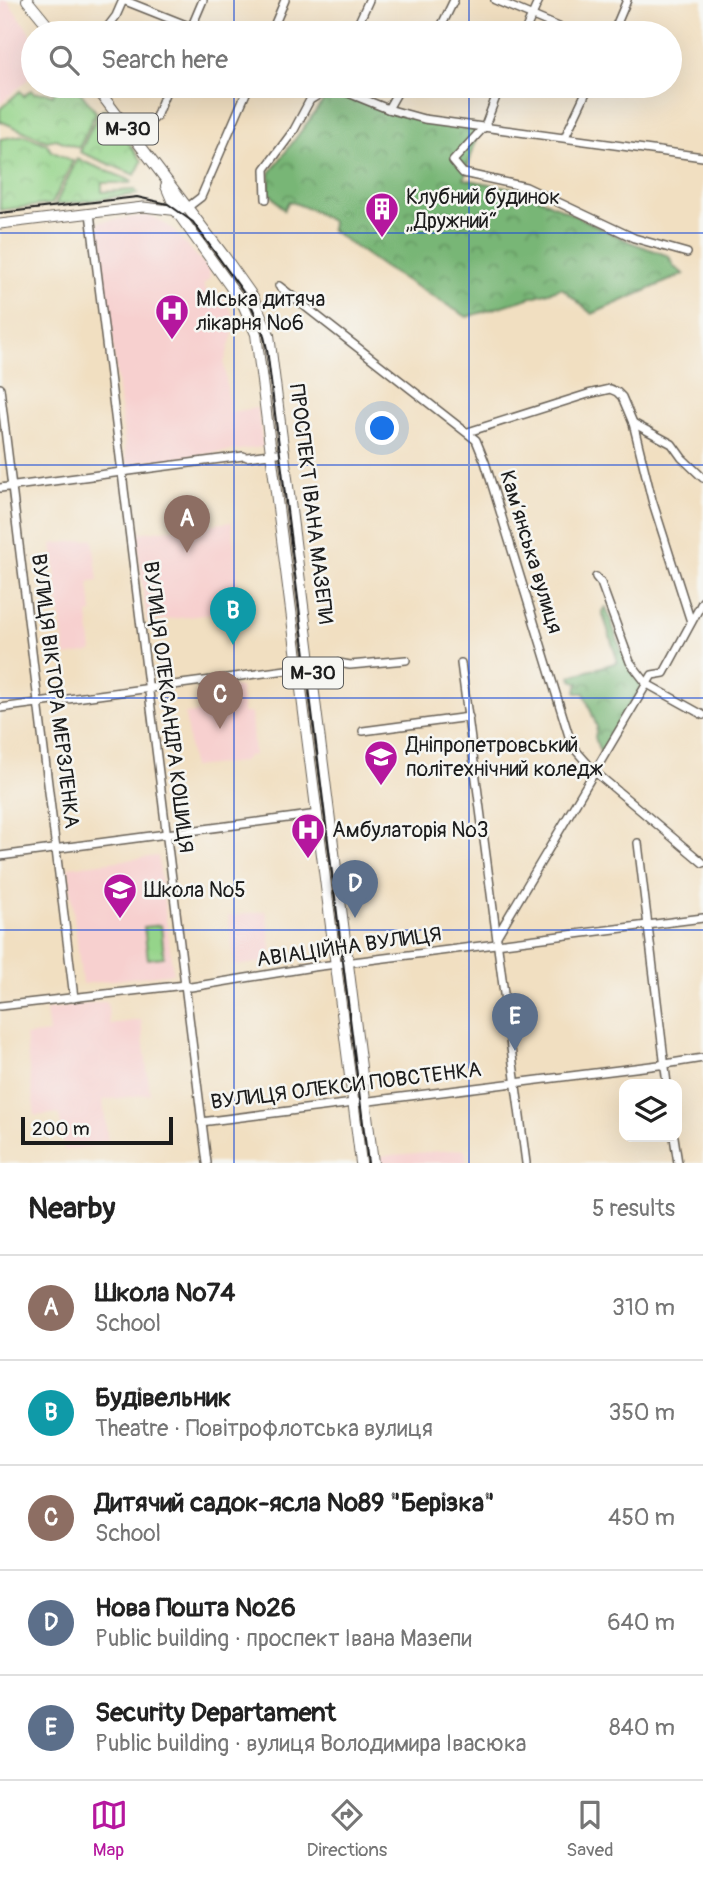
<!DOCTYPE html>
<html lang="en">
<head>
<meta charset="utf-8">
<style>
  body { margin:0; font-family:Pangolin,sans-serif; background:#f2f2f2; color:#222 }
  .controls { position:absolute; right:21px; bottom:21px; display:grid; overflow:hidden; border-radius:14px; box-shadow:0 7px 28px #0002 }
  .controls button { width:63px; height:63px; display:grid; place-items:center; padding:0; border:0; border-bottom:2px solid #e0e0e0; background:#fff; color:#222; font:35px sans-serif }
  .scale { position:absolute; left:21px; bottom:18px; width:152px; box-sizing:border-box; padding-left:7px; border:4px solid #1c1c1c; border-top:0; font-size:19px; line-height:24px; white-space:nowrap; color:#1c1c1c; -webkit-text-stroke:5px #f6f6f2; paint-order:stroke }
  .you { position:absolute; left:383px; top:429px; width:24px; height:24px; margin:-18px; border:5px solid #fff; border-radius:50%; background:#1a73e8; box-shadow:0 0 0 10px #1a73e833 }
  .badge { display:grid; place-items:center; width:46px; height:46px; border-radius:50%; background:#b5179e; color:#fff; font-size:23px; font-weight:700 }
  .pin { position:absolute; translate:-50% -58px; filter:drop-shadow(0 2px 4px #0008) }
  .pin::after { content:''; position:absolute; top:37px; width:24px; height:21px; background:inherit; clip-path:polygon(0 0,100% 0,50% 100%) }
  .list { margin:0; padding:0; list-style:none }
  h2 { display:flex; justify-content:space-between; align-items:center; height:91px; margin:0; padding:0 28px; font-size:30px }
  h2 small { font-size:23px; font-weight:400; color:#767676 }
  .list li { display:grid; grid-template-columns:46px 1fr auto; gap:21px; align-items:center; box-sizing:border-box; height:105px; padding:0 28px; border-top:2px solid #e0e0e0 }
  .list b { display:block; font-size:26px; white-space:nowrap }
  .list p { margin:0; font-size:23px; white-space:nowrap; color:#767676 }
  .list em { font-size:23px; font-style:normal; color:#767676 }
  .icon { flex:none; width:38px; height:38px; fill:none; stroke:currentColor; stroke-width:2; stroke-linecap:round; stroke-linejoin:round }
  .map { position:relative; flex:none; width:703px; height:1163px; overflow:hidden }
  .search { position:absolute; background:#fff; box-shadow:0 7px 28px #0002; left:21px; right:21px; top:21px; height:77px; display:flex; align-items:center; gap:18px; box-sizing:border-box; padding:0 24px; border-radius:38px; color:#767676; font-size:26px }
  .sheet { height:616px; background:#fff }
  nav { display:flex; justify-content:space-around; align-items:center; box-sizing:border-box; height:98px; border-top:2px solid #e0e0e0; background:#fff; font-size:19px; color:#767676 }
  nav a { display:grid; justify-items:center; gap:4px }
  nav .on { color:#b5179e }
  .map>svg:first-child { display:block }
  .built { fill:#f7d0cf }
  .forest { fill:url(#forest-crowns); stroke:#4a6949; stroke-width:2 }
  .park { fill:url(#park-crowns); stroke:#587853; stroke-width:2 }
  .pitch { fill:#95d48a; stroke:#587853; stroke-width:2 }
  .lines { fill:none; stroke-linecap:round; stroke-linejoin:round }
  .minor-casing { stroke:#676056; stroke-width:10 }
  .major-casing { stroke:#676056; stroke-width:11 }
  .highway-casing { stroke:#676056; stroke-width:12 }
  .minor { stroke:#fff; stroke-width:7 }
  .major { stroke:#fff; stroke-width:9 }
  .highway { stroke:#fff; stroke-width:10 }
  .tram { stroke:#1c1c1c; stroke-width:2 }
  .grid { fill:none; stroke:#1d4ed8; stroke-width:2; stroke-opacity:0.55 }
  .labels { text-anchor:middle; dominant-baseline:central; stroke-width:5; stroke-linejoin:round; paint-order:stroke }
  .shield { fill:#f6f6f2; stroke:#5d5d5c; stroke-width:2 }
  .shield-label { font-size:19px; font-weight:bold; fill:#1c1c1c }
  .poi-label { font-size:21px; fill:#1c1c1c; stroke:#f6f6f2; text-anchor:start }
  .street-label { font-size:21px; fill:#1c1c1c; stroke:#f6f6f2 }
</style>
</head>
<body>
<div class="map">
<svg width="703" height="1163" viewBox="0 0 703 1163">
  <defs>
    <pattern id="forest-crowns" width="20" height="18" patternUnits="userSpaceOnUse" patternTransform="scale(1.75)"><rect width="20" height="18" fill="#78b676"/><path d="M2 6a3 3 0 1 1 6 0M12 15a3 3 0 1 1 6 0" fill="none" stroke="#629360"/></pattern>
    <pattern id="park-crowns" width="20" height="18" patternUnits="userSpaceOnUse" patternTransform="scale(1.75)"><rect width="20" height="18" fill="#95d48a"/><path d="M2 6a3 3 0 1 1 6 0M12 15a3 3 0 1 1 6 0" fill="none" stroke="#80b576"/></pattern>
  </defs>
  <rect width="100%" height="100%" fill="#f6f6f2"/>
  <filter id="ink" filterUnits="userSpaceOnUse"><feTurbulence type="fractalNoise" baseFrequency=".0143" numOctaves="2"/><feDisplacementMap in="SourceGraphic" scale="14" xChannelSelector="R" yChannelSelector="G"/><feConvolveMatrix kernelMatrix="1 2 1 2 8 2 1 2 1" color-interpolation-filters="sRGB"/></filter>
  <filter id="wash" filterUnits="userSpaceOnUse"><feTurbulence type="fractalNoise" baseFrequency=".00686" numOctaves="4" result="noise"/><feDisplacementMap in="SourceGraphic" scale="28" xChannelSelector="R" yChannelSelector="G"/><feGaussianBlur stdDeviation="1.57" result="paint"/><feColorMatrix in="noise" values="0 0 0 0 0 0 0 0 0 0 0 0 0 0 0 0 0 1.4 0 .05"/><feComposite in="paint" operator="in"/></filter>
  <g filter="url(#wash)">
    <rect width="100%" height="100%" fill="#f1dfc1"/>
    <g class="built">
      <polygon points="0,0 7,0 33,37 33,75 0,104"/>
      <polygon points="148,215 156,218 170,227 208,268 210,278 203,285 208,293 211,292 215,298 221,294 237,320 224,363 230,412 257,408 263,447 127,464 98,222"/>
      <polygon points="232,522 240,607 228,612 147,622 136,533"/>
      <polygon points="93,539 98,581 89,582 92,613 88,614 92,652 65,656 52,544"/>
      <polygon points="240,687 243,713 251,713 254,755 248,756 242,762 192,767 185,714 210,711 208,690"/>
      <polygon points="158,856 173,973 82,984 68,867"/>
      <polygon points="266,911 273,961 235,966 228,916"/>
      <polygon points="107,1001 110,1024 141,1020 150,1094 103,1100 108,1144 64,1150 59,1113 35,1116 25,1036 49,1033 46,1010"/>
      <polygon points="465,1149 467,1163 381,1163 380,1156"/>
    </g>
    <g class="forest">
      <polygon points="334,91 387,112 479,130 464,179 522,190 630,242 669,256 674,267 684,274 592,314 562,288 467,317 385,268 331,230 332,222 310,209 289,201 284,210 269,192 270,173 324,100"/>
      <polygon points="606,607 621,649 641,683 640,689 602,752 599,750 595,737 597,727 584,693 577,693 576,690 579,683 572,680 571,676 618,662 602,611"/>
    </g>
    <g class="park">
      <polygon points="56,86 75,86 96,112 79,148 56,139 47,141 0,121 0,109 20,91 24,96 31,90 34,93 47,93 53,95"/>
      <polygon points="104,109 142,161 135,175 80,152 98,114"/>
      <polygon points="24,135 47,144 51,151 73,161 52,204 0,210 0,139"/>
      <polygon points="77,159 132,181 131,183 102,183 102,192 135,190 138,194 55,205"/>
    </g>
    <polygon class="pitch" points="161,925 164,957 148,959 144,927"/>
  </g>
  <g filter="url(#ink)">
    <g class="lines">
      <g class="minor-casing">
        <g id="minor">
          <polyline points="123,0 206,33"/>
          <polyline points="495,0 573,33"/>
          <polyline points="103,33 116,16 123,0"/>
          <polyline points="189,33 203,0"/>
          <polyline points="271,33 285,0"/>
          <polyline points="354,33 369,0"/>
          <polyline points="438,33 454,0"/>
          <polyline points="524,33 539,0"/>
          <polyline points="613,33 627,0"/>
          <polyline points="331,86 388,109 424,119 703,157"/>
          <polyline points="500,86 485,126 453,161 463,173 526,187 634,238 687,253"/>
          <polyline points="388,109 401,86"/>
          <polyline points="134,136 156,117 168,86"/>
          <polyline points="565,137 589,86"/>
          <polyline points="266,199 265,169 294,130 310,100 333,86"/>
          <polyline points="188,207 201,197 249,86"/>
          <polyline points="90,213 207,1163"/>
          <polyline points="279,286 476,440 485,462 572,746 595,772 703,863"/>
          <polyline points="0,388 74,998"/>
          <polyline points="633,423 672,444 682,458 703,478"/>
          <polyline points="468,432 588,394 610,389 617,392 622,397 633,423 652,500 691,622"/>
          <polyline points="247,457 285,452"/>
          <polyline points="0,488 243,456"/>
          <polyline points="596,577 601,583 630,662 647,684 703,715"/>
          <polyline points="461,663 526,1163"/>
          <polyline points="0,708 339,663 350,665 406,660"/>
          <polyline points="363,731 469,717"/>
          <polyline points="638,843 667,1084"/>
          <polyline points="0,856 318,814"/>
          <polyline points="497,936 652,675 664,673 703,601"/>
          <polyline points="0,1006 185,985 191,987 313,967 703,918"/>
          <polyline points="201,1122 659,1065 703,1058"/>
          <polyline points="674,1137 678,1163"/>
        </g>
      </g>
      <g class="major-casing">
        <polyline id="major" points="0,224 143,207 180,211"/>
      </g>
      <g class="highway-casing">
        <g id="highway">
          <polyline points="27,0 54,33"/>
          <polyline points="95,86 224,256 253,297 269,335 373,1163"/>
          <polyline points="166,186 177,212 243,304 256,334 361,1163"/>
        </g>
      </g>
      <use href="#minor" class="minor"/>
      <use href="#major" class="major"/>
      <use href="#highway" class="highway"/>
      <polyline class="tram" points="0,213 137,197 168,204 193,222 249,300 263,332 267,349 368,1163"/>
    </g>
  </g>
  <path class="grid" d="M234 0V33M469 0V33M234 86V1163M469 86V1163M0 233H703M0 465H703M0 698H703M0 930H703"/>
  <defs>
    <g id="building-pin" transform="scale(1.75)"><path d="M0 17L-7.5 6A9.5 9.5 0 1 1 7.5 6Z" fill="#b5179e" stroke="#f6f6f2"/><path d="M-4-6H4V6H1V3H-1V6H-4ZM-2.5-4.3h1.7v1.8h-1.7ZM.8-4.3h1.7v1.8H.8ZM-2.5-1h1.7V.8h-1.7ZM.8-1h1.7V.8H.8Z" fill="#fff"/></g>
    <g id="hospital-pin" transform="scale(1.75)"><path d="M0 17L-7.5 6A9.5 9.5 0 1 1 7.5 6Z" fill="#b5179e" stroke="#f6f6f2"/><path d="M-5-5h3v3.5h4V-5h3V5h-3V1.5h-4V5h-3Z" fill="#fff"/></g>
    <g id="university-pin" transform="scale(1.75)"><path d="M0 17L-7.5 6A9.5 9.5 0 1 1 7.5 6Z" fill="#b5179e" stroke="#f6f6f2"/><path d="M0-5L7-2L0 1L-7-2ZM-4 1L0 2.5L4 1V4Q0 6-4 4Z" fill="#fff"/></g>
    <g id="school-pin" transform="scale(1.75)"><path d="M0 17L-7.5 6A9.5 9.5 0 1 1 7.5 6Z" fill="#b5179e" stroke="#f6f6f2"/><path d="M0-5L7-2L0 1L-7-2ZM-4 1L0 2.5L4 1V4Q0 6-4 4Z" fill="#fff"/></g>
  </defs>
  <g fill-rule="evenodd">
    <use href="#building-pin" x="382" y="209"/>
    <use href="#hospital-pin" x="172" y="311"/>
    <use href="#university-pin" x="381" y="757"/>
    <use href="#hospital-pin" x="308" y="830"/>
    <use href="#school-pin" x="120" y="890"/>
  </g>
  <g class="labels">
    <g class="shield">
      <rect x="98" y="113.5" width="60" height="31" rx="5"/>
      <rect x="283" y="657.5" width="60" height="31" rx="5"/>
    </g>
    <g class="shield-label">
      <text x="128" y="129">М-30</text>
      <text x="313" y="673">М-30</text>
    </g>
    <g class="poi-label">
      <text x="406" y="197">Клубний будинок<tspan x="406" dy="24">„Дружний“</tspan></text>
      <text x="196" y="299">МІська дитяча<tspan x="196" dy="24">лікарня №6</tspan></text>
      <text x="406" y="745">Дніпропетровський<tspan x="406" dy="24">політехнічний коледж</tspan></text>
      <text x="332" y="830">Амбулаторія №3</text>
      <text x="144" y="890">Школа №5</text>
    </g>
    <g class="street-label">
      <text transform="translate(311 504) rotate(83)">ПРОСПЕКТ ІВАНА МАЗЕПИ</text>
      <text transform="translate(531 552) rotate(73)">Камʼянська вулиця</text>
      <text transform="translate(55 691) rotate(83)">ВУЛИЦЯ ВІКТОРА МЕРЗЛЕНКА</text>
      <text transform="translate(168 707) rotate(83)">ВУЛИЦЯ ОЛЕКСАНДРА КОШИЦЯ</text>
      <text transform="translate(349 947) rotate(-8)">АВІАЦІЙНА ВУЛИЦЯ</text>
      <text transform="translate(346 1086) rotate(-7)">ВУЛИЦЯ ОЛЕКСИ ПОВСТЕНКА</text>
    </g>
  </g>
</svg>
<div class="controls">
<button><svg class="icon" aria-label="layers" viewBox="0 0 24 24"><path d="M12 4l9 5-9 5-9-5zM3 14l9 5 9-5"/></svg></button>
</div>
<div class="scale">200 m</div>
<div class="you"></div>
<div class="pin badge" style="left:187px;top:553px;background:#8d6e63">A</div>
<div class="pin badge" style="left:233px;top:645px;background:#0f9aa8">B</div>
<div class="pin badge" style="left:220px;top:729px;background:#8d6e63">C</div>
<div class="pin badge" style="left:355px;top:918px;background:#5c6f8a">D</div>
<div class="pin badge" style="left:515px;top:1051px;background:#5c6f8a">E</div>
<div class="search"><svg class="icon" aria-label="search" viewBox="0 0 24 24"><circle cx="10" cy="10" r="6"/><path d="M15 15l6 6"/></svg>Search here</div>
</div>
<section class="sheet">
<h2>Nearby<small>5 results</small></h2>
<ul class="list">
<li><span class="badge" style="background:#8d6e63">A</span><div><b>Школа №74</b><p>School</p></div><em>310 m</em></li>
<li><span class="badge" style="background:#0f9aa8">B</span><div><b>Будівельник</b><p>Theatre · Повітрофлотська вулиця</p></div><em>350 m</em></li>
<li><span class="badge" style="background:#8d6e63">C</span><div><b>Дитячий садок-ясла №89 &quot;Берізка&quot;</b><p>School</p></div><em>450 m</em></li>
<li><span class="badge" style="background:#5c6f8a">D</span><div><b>Нова Пошта №26</b><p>Public building · проспект Івана Мазепи</p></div><em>640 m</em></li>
<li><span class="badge" style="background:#5c6f8a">E</span><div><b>Security Departament</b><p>Public building · вулиця Володимира Івасюка</p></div><em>840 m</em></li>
</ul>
</section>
<nav>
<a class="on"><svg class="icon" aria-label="map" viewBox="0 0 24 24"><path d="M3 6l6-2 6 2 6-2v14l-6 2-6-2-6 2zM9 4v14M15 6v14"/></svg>Map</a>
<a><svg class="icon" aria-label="directions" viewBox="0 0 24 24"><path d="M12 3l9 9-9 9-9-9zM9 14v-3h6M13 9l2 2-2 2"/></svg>Directions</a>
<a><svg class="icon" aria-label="saved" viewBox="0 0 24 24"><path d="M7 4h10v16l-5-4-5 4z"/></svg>Saved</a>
</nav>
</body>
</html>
